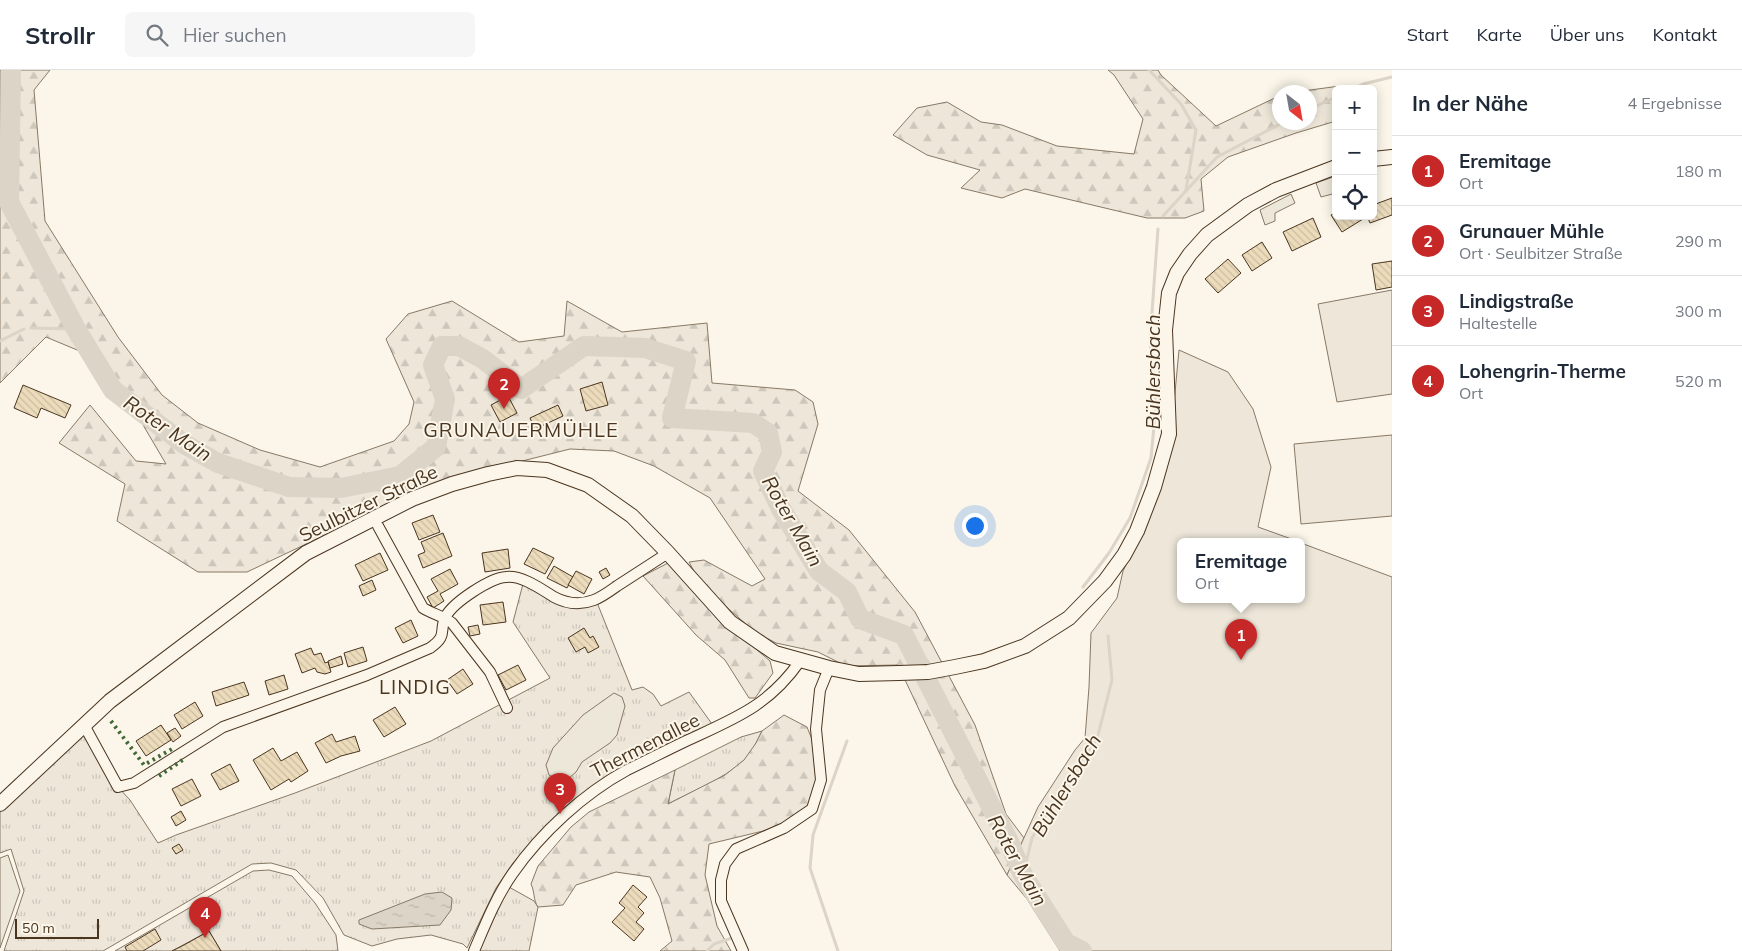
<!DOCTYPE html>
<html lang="de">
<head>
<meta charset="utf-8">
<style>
  body { margin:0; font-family:Mulish,sans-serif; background:#f6f6f7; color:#1f2937 }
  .controls { position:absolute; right:15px; top:15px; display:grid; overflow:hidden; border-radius:8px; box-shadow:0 2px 12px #0003 }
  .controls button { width:45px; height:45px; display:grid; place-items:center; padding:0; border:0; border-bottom:1px solid #e0e1e3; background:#fff; color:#1f2937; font:25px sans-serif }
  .compass { position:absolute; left:1272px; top:15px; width:45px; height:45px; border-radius:50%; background:#fff; box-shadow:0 2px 12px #0003; rotate:149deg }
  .scale { position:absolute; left:15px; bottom:12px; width:84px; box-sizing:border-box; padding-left:5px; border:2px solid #4a3520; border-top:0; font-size:14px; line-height:18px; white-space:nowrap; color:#4a3520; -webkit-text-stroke:4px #fbf6e9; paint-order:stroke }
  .you { position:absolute; left:974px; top:455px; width:18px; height:18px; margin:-12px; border:4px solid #fff; border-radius:50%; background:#1a73e8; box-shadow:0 0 0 8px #1a73e833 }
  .badge { display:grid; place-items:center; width:32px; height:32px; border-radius:50%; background:#c62828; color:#fff; font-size:16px; font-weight:700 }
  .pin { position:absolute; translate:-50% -41px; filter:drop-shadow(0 1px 2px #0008) }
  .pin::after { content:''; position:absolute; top:26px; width:18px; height:15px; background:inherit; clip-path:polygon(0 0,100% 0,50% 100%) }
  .popup { position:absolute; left:1177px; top:468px; width:128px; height:65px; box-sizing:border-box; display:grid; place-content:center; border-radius:8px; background:#fff; filter:drop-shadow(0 1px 4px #0005); font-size:16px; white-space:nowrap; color:#747a83 }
  .popup b { font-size:19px; color:#1f2937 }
  .popup::after { content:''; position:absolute; left:50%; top:100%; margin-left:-10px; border:10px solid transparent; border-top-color:#fff }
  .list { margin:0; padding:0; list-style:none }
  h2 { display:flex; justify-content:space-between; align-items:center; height:65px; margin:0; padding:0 20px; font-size:21px }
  h2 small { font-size:16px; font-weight:400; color:#747a83 }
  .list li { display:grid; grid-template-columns:32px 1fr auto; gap:15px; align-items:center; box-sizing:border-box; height:70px; padding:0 20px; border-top:1px solid #e0e1e3 }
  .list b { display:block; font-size:19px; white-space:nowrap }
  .list p { margin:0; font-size:16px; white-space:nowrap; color:#747a83 }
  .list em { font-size:16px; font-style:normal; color:#747a83 }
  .icon { flex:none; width:28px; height:28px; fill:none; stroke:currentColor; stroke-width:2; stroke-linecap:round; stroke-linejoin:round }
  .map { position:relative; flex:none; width:1392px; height:881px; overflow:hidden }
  header { display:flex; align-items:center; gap:30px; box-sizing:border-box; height:70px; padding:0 25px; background:#fff; border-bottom:1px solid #e0e1e3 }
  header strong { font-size:24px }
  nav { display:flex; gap:28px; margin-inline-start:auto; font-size:18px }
  .search { width:350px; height:45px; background:#f6f6f7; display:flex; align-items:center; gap:12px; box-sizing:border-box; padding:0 18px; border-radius:8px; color:#747a83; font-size:19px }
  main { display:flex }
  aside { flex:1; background:#fff }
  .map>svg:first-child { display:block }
  .grass { fill:url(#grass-tufts); stroke:#887966 }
  .forest { fill:url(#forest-firs); stroke:#887966 }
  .park { fill:#ede6d9; stroke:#887966 }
  .parking { fill:#ede7d9; stroke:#887966 }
  .water { fill:url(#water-ripples); stroke:#887966 }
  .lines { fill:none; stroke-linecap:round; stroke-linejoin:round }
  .stream { stroke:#dcd4c6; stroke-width:3 }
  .river { stroke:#dcd4c6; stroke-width:20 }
  .building { fill:url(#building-back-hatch); stroke:#4a3520 }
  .street-casing { stroke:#4a3520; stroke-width:12 }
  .secondary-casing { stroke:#4a3520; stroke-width:16 }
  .street { stroke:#fbf6e9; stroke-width:10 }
  .secondary { stroke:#fbf6e9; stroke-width:14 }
  .hedge { stroke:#436837; stroke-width:4; stroke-dasharray:2.5 4; stroke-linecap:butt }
  .labels { text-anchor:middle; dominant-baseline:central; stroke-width:4; stroke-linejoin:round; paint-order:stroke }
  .street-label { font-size:19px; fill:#4a3520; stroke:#fbf6e9 }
  .water-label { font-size:20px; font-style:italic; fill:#4a3520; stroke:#fbf6e9 }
  .neighbourhood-label { font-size:20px; letter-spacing:1px; fill:#4a3520; stroke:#fbf6e9 }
</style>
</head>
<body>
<header>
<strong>Strollr</strong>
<div class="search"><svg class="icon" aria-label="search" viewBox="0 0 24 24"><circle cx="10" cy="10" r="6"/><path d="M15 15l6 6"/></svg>Hier suchen</div>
<nav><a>Start</a><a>Karte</a><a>Über uns</a><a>Kontakt</a></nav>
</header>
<main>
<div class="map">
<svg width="1392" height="881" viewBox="0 0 1392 881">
  <defs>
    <pattern id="grass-tufts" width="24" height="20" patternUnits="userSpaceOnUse" patternTransform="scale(1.25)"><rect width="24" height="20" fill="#ede6d9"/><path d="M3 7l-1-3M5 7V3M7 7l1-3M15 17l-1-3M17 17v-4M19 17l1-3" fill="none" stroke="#cdc6ba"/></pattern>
    <pattern id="forest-firs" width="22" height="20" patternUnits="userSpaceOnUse" patternTransform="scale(1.25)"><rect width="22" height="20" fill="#ede6d9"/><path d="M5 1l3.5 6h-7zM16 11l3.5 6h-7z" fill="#cdc6ba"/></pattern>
    <pattern id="water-ripples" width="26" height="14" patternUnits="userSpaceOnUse" patternTransform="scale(1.25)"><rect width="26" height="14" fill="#dcd4c6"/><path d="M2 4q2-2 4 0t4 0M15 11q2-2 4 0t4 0" fill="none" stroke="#beb7aa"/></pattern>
    <pattern id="building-back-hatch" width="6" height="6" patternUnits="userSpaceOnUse" patternTransform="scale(1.25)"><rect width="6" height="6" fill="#ecdcbc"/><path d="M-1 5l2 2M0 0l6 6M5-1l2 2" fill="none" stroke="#ccbda1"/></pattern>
  </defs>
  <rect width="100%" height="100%" fill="#fbf6e9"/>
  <g class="grass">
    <polygon points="524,510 562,531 596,530 632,620 643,617 653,624 661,636 689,622 712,654 677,670 541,762 513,793 496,818 467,878 463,874 431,865 397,869 372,876 344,865 323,828 296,800 271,793 252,794 103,881 4,881 24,821 11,779 0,783 0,740 87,661 118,717 130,730 158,773 176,765 295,723 431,671 550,608 513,552"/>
    <path d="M762 661C757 671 752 683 743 691 724 709 691 722 668 734L675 700 741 667Z"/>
    <polygon points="269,800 292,806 315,833 336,865 338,881 221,881 209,861 172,881 115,881 253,801"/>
    <polygon points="509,817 534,831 538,837 529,881 479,881 491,852"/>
  </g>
  <g class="forest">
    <polygon points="0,0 50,0 34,20 45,151 118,267 162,325 198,353 260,380 320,397 394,371 409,354 414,332 386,269 408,244 452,231 519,272 564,266 567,231 622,262 707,253 712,313 795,320 813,332 818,354 798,421 849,460 915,542 975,655 1006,744 1024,768 1007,805 955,716 898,595 846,596 818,582 776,573 755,562 731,541 712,523 695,503 689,492 704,490 752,516 765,509 710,428 654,396 614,381 570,379 435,413 247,502 198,502 117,451 125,414 59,373 90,335 136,391 166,394 126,326 82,282 46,267 0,313"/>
    <polygon points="1108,0 1158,0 1161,5 1216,56 1279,26 1280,52 1310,52 1310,22 1295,22 1340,16 1352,19 1336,19 1336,51 1296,63 1228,87 1201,109 1204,141 1185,148 1147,148 1025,119 1002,128 961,118 980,100 927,85 893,65 917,38 947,32 981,52 1002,55 1057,76 1134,84 1143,49 1114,5"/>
    <polygon points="670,492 713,542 770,591 773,603 755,628 749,628 725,590 696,565 643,506"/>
    <path d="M784 645 807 657 819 687 817 709 809 739 788 755 709 774 705 805 717 856 731 881H660L672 871 660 828 650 807 616 802 576 815 563 835 538 837C533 830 535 822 531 814L538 796 571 757 589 742 675 700 668 734 725 705 744 690 756 673 762 661Z"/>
  </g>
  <g class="park">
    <polygon points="1392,220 1392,324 1337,332 1318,234"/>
    <polygon points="1179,280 1228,302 1253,339 1271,397 1258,457 1297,471 1181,471 1181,529 1301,529 1301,473 1392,507 1392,881 1060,881 1027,829 1007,805 1038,737 1075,680 1085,668 1089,617 1091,563 1117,528 1123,501 1144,458 1171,365"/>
    <polygon points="1392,365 1392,446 1301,454 1294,374"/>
  </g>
  <g class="parking">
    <polygon points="1336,106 1336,123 1321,127 1316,113"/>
    <polygon points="1291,124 1295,133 1275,143 1275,151 1265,155 1260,140"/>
    <polygon points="614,623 622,627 625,636 617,665 610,673 582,692 576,702 569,708 559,710 549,705 546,695 553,678 583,645"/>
    <polygon points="8,785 20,821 0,878 0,788"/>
  </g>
  <polygon class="water" points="442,822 452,828 451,840 440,855 372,859 359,854 359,850 425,824"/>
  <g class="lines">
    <g class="stream">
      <polyline points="1149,0 1181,34 1196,60 1186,120"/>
      <polyline points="1353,19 1363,14 1392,7"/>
      <polyline points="1310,39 1336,27"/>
      <polyline points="1163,146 1217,87 1284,52"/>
      <polyline points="31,258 76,259"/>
      <polyline points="0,271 24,259"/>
      <polyline points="1083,517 1109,483 1130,448 1151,388 1156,335 1150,270 1158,159"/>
      <polyline points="1023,805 1032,768 1070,705 1097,669 1112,610 1108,566"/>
      <polyline points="707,881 714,874 735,867"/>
      <polyline points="838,881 810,798 813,765 847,671"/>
    </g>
    <polyline class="river" points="11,0 9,132 76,259 113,320 184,374 218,393 289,417 341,418 400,406 436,377 445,329 433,295 442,276 459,276 483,289 521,319 584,276 645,278 686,291 672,348 753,353 768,363 772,382 763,401 781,439 819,501 847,522 860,549 904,565 1009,772 1023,805 1066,873 1082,881"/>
  </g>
  <g class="building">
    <polygon points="1392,128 1392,145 1370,153 1367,146 1373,146 1373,135"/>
    <polygon points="1336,142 1336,146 1361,146 1363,149 1342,162 1331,145"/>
    <polygon points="1313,148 1321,167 1292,181 1283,162"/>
    <polygon points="1262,172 1272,188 1252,201 1242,185"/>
    <polygon points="1228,189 1241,203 1218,223 1205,209"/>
    <polygon points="1392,191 1392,217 1376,220 1372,194"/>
    <polygon points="602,312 608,335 586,341 580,319"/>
    <polygon points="23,315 71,335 65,348 41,338 37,348 14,338"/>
    <polygon points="508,326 517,343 500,352 491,335"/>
    <polygon points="558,335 563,346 535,359 530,348"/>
    <polygon points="433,445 440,462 419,470 412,453"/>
    <polygon points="443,463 452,486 423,498 418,485 425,482 421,472"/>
    <polygon points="533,478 554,488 545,504 524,494"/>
    <polygon points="508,479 510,498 485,502 482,483"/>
    <polygon points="380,483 388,500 363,511 355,495"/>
    <polygon points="554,496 573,507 567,518 547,508"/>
    <polygon points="606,498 610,505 603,509 599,502"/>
    <polygon points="450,499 458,514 440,524 444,531 433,538 427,527 438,521 431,509"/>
    <polygon points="576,501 592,509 584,524 568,515"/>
    <polygon points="372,510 376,520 363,526 359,516"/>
    <polygon points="503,532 506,552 483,555 480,535"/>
    <polygon points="411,550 418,566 403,573 395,558"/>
    <polygon points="478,555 480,564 470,566 468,557"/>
    <polygon points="584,558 590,568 593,566 599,577 588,583 585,577 576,582 568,568"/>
    <polygon points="363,577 367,591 348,597 344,583"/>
    <polygon points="311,578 314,585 321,583 325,593 328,592 331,602 325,604 317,602 315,598 302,603 295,584"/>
    <polygon points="341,586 343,594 330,598 328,591"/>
    <polygon points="518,595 526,610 506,620 498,605"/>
    <polygon points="463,599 473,614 457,624 447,610"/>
    <polygon points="284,605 288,619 269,625 265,611"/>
    <polygon points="244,612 249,625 216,636 212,622"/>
    <polygon points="195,632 203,646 182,659 174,645"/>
    <polygon points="395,637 406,654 384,667 373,650"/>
    <polygon points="161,655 171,670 146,686 136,671"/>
    <polygon points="175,658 181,666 173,672 167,663"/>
    <polygon points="332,664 336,672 355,666 360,681 341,686 326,693 315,673"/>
    <polygon points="273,678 281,691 297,682 308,701 291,712 289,709 271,720 253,690"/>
    <polygon points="230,694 239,711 220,720 211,704"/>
    <polygon points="192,709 201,726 181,736 172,719"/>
    <polygon points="181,741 186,750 176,756 171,747"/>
    <polygon points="179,774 183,780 176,784 172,778"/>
    <polygon points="633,815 647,827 638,837 644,843 636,852 644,859 634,871 612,852 625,838 619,833"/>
    <polygon points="155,859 161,870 143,881 127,881 125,877"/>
    <polygon points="209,861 221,881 172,881 184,875"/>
  </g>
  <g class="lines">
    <g class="street-casing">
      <g id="street">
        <path d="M378 456 423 538C433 544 443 546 452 553L490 602 507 638"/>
        <path d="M84 655 118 717 134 713 223 657 367 605 430 578C449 565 438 561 446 546 454 532 490 508 506 507 522 505 541 519 554 527 567 534 581 535 594 530 602 527 610 521 617 516 634 505 651 494 668 483"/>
        <path d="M474 881C485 855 496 827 513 803 541 763 583 724 627 700 646 691 665 681 684 672 733 649 768 637 800 591"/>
        <polyline points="743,881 721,831 721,810 725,794 736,779 784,758 812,739 821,710 816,659 820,620 829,598"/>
      </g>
    </g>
    <g class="secondary-casing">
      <g id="secondary">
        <polyline points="1373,89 1392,87"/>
        <polyline points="0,734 110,631 306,483 412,429 452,414 488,404 517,398 547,400 588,415 632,446 668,483 730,552 775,583 829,598 859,604 899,603 928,602 955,597 984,591 1025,576 1069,548 1105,511 1124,485 1137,461 1154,417 1169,364 1165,260 1169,223 1177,203 1190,184 1207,165 1248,135 1276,120 1336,97"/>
      </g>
    </g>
    <use href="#street" class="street"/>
    <use href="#secondary" class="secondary"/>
    <g class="hedge">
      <polyline points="111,651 144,695 172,679"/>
      <polyline points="159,706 184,689"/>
    </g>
  </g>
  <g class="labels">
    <g class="street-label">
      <text transform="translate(368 433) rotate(-26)">Seulbitzer Straße</text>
      <text transform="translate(645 675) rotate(-27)">Thermenallee</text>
    </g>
    <g class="water-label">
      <text transform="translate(1152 302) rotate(-90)">Bühlersbach</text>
      <text transform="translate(168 358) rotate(34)">Roter Main</text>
      <text transform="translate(793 451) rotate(60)">Roter Main</text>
      <text transform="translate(1066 715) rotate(-59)">Bühlersbach</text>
      <text transform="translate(1018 790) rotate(61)">Roter Main</text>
    </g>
    <g class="neighbourhood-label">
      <text x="521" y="359">GRUNAUERMÜHLE</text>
      <text x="415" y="616">LINDIG</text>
    </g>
  </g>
</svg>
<div class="controls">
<button>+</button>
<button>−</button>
<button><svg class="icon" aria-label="locate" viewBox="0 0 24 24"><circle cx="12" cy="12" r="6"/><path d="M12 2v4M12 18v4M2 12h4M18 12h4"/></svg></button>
</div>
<svg class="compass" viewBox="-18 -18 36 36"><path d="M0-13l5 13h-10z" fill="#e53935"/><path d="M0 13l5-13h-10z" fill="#747a83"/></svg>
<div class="scale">50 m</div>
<div class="you"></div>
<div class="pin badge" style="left:1241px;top:590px">1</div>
<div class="popup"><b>Eremitage</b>Ort</div>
<div class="pin badge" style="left:504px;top:339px">2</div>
<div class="pin badge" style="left:560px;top:744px">3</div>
<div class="pin badge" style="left:205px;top:868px">4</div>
</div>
<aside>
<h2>In der Nähe<small>4 Ergebnisse</small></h2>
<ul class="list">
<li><span class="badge">1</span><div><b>Eremitage</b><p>Ort</p></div><em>180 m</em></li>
<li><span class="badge">2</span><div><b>Grunauer Mühle</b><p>Ort · Seulbitzer Straße</p></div><em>290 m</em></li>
<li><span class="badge">3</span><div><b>Lindigstraße</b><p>Haltestelle</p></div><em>300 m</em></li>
<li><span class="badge">4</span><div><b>Lohengrin-Therme</b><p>Ort</p></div><em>520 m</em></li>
</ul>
</aside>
</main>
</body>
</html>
